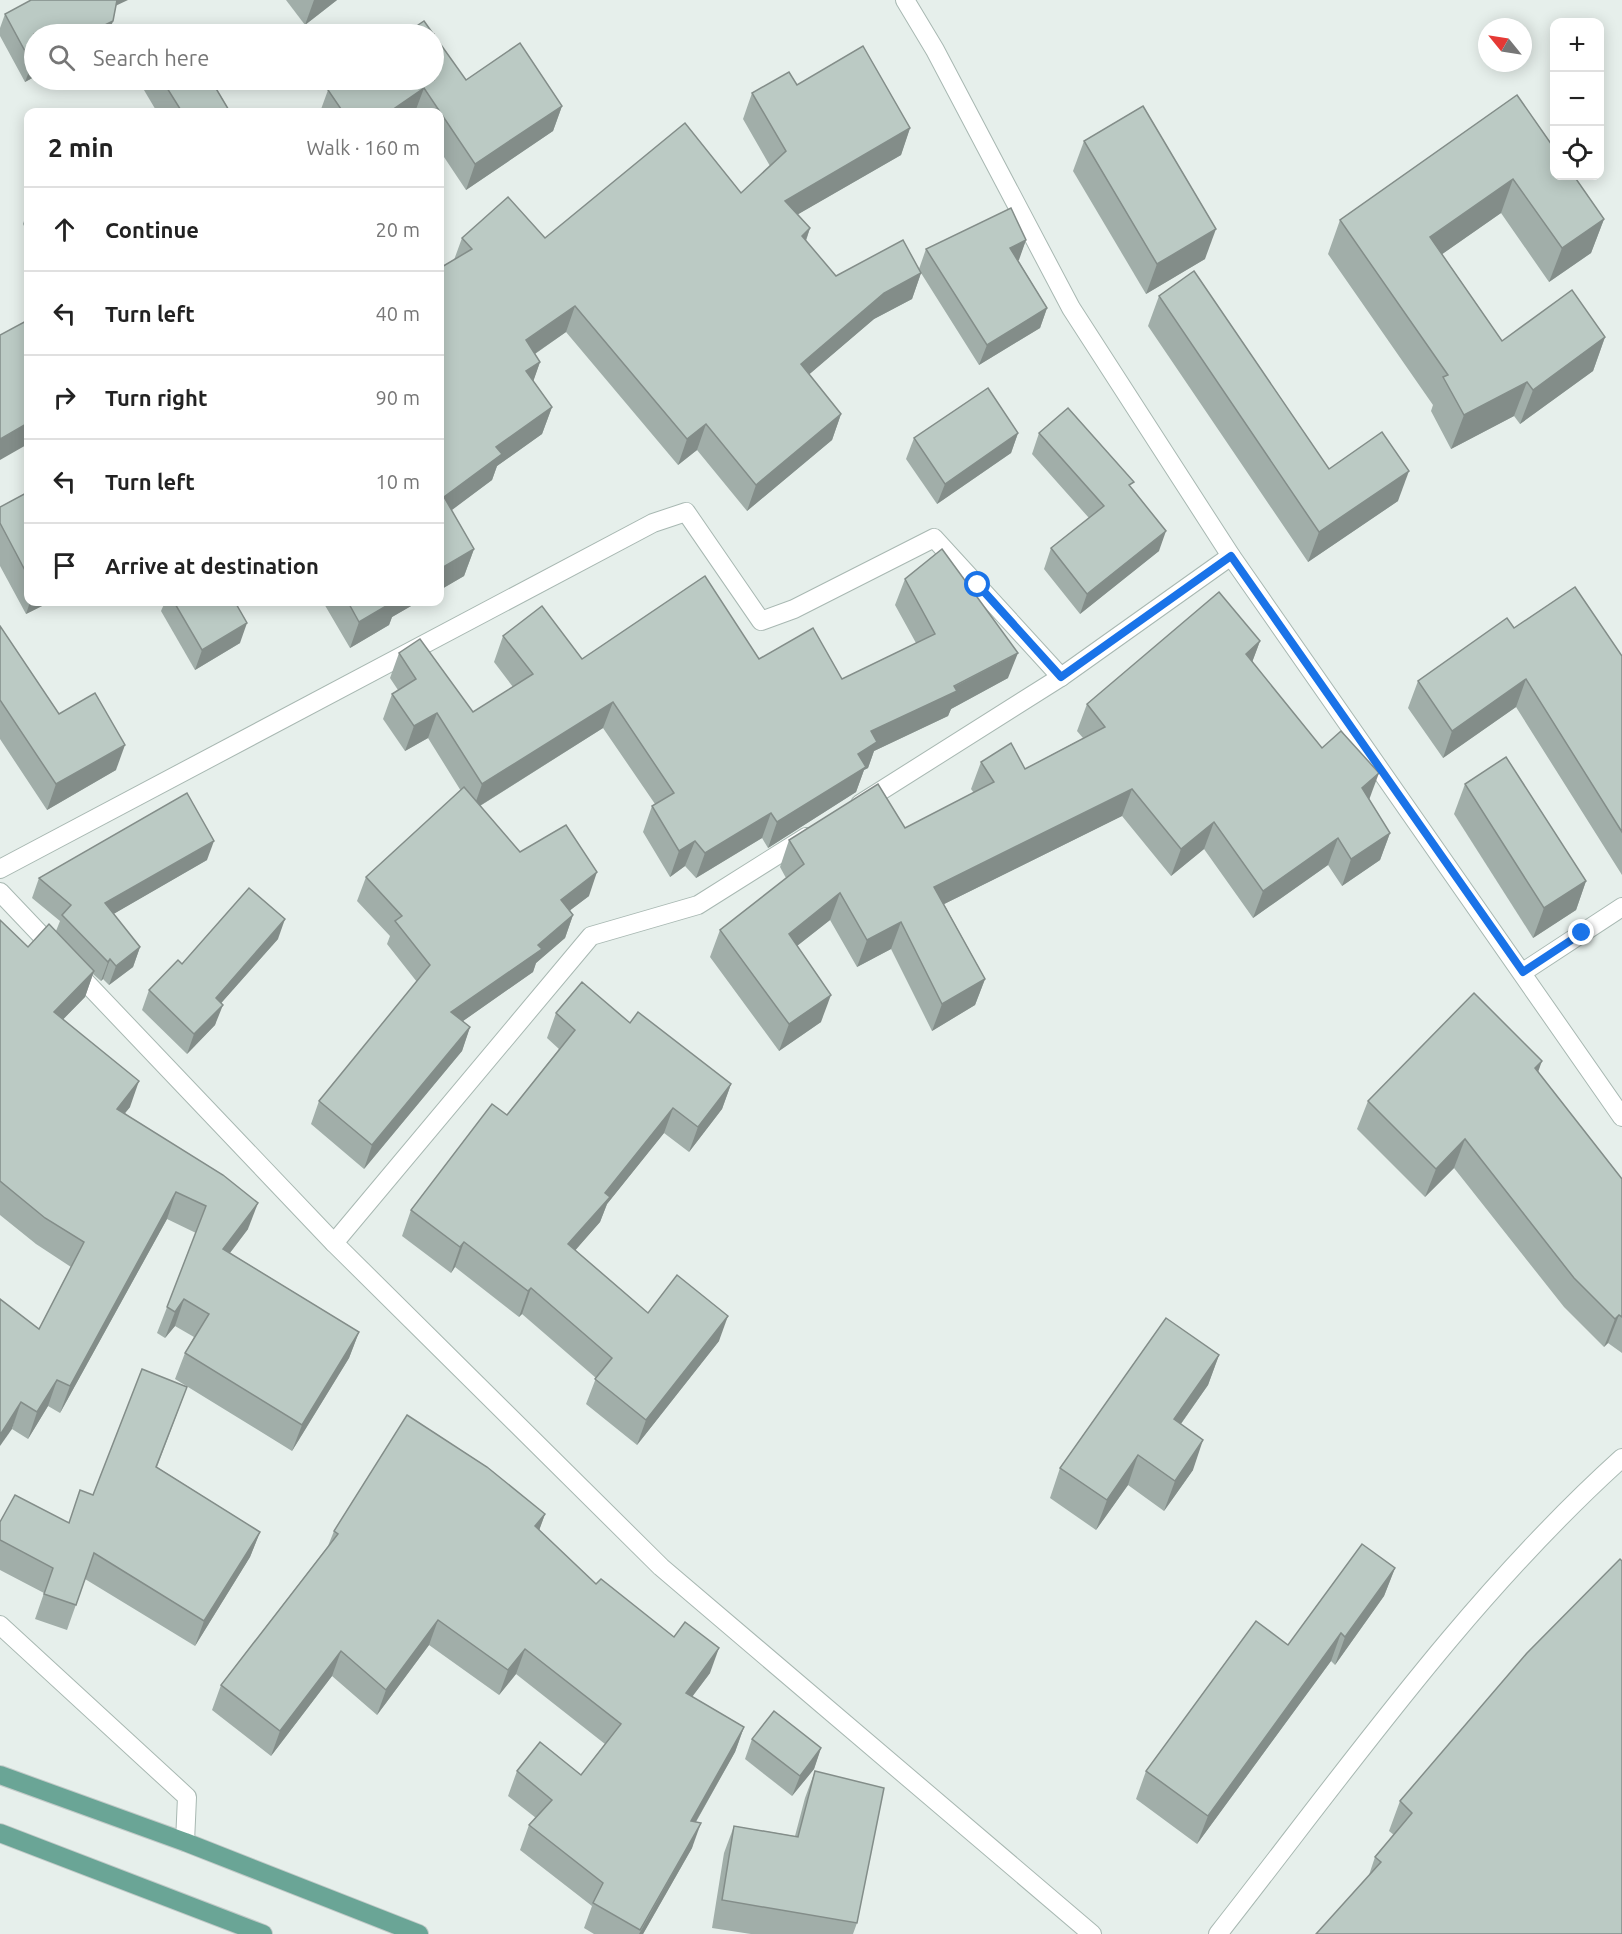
<!DOCTYPE html>
<html lang="en">
<head>
<meta charset="utf-8">
<style>
  body { margin:0; font-family:Ubuntu,sans-serif; background:#f2f2f2; color:#222 }
  .controls { position:absolute; right:18px; top:18px; display:grid; overflow:hidden; border-radius:12px; box-shadow:0 3px 15px #0003 }
  .controls button { width:54px; height:54px; display:grid; place-items:center; padding:0; border:0; border-bottom:2px solid #e0e0e0; background:#fff; color:#222; font:30px sans-serif }
  .compass { position:absolute; left:1478px; top:18px; width:54px; height:54px; border-radius:50%; background:#fff; box-shadow:0 3px 15px #0003; rotate:300deg }
  .stop { position:absolute; width:18px; height:18px; margin:-14px; border:4px solid #1a73e8; border-radius:50%; background:#fff }
  .stop.end { background:#1a73e8; border-color:#fff; box-shadow:0 2px 6px #0008 }
  .list { margin:0; padding:0; list-style:none }
  h2 { display:flex; justify-content:space-between; align-items:center; height:78px; margin:0; padding:0 24px; font-size:26px }
  h2 small { font-size:20px; font-weight:400; color:#767676 }
  .list li { display:grid; grid-template-columns:39px 1fr auto; gap:18px; align-items:center; box-sizing:border-box; height:84px; padding:0 24px; border-top:2px solid #e0e0e0 }
  .list b { display:block; font-size:22px; white-space:nowrap }
  .list em { font-size:20px; font-style:normal; color:#767676 }
  .icon { flex:none; width:33px; height:33px; fill:none; stroke:currentColor; stroke-width:2; stroke-linecap:round; stroke-linejoin:round }
  .map { position:relative; flex:none; width:1622px; height:1934px; overflow:hidden }
  .search { position:absolute; background:#fff; box-shadow:0 3px 15px #0003; left:24px; top:24px; width:420px; height:66px; display:flex; align-items:center; gap:15px; box-sizing:border-box; padding:0 21px; border-radius:33px; color:#767676; font-size:22px }
  .panel { position:absolute; background:#fff; box-shadow:0 3px 15px #0003; left:24px; top:108px; width:420px; height:498px; border-radius:12px }
  .map>svg:first-child { display:block }
  .lines { fill:none; stroke-linecap:round; stroke-linejoin:round }
  .minor-casing { stroke:#a8b8b2; stroke-width:20 }
  .major-casing { stroke:#c2cac8; stroke-width:20 }
  .minor { stroke:#fff; stroke-width:18 }
  .major { stroke:#6aa596; stroke-width:18 }
  .wall { fill:#a1aea9 }
  .shaded-wall { fill:#838d89 }
  .building { fill:#bbcac4; stroke:#838d89; stroke-width:1.5 }
  .route { stroke:#1a73e8; stroke-width:8 }
</style>
</head>
<body>
<div class="map">
<svg width="1622" height="1934" viewBox="0 0 1622 1934">
  <rect width="100%" height="100%" fill="#e6efeb"/>
  <g class="lines">
    <g class="minor-casing">
      <g id="minor">
        <polyline points="905,0 935,50 1071,308 1231,556 1622,1117"/>
        <polyline points="860,804 1061,677 1231,556"/>
        <polyline points="0,869 653,523 686,512 761,621 794,609 934,538 1061,677"/>
        <polyline points="0,892 334,1243 661,1567 1092,1934"/>
        <polyline points="1523,972 1622,907"/>
        <polyline points="334,1243 591,936 698,905 806,837"/>
        <polyline points="0,1625 187,1797 185,1842"/>
        <path d="M1218 1934C1346 1771 1467 1598 1622 1458"/>
      </g>
    </g>
    <g class="major-casing">
      <g id="major">
        <polyline points="0,1775 185,1842 419,1934"/>
        <polyline points="0,1833 263,1934"/>
      </g>
    </g>
    <use href="#minor" class="minor"/>
    <use href="#major" class="major"/>
  </g>
  <g class="wall">
    <polygon points="286,0 337,0 305,25"/>
    <polygon points="116,6 113,21 108,34 34,34 34,77 25,82 0,36 0,28 5,14"/>
    <polygon points="138,80 211,80 230,112 157,112"/>
    <polygon points="466,80 562,106 553,131 466,190 440,151 440,112 320,112 328,90"/>
    <polygon points="797,85 910,128 901,155 798,214 810,228 806,241 836,276 919,269 926,249 1026,240 1018,260 1047,308 1040,328 979,365 921,273 912,299 874,319 809,374 841,414 832,440 747,511 697,450 678,465 566,332 535,354 540,362 533,381 552,407 542,434 497,466 492,480 451,510 474,549 464,576 440,590 440,268 454,260 462,238 545,238 741,193 770,166 743,119 752,93"/>
    <polygon points="1517,95 1604,219 1591,253 1549,282 1501,213 1442,254 1502,341 1605,337 1593,371 1520,424 1514,416 1451,449 1431,411 1433,405 1328,254 1340,220"/>
    <polygon points="1084,141 1205,259 1146,294 1073,171"/>
    <polygon points="28,209 28,234 23,224"/>
    <polygon points="1159,296 1329,469 1398,501 1308,562 1148,326"/>
    <polygon points="1018,433 1011,453 937,504 906,459 914,438"/>
    <polygon points="1039,433 1131,488 1159,551 1080,614 1044,569 1051,548 1089,518 1032,454"/>
    <polygon points="28,492 28,602 50,602 26,614 0,566 0,507"/>
    <polygon points="905,579 1008,678 951,709 948,716 874,751 868,768 864,770 856,792 768,848 762,838 696,878 685,866 670,877 643,832 652,806 655,804 603,728 480,806 520,852 589,896 570,910 573,915 565,938 536,963 533,972 463,1021 470,1027 462,1051 364,1169 311,1124 319,1101 417,982 387,944 390,936 357,901 366,877 461,791 428,738 405,751 383,719 392,694 398,690 390,678 399,653 473,712 513,687 494,662 503,636 582,659 759,659 842,679 916,643 895,605"/>
    <polygon points="165,602 235,602 240,643 195,670 161,611"/>
    <polygon points="323,602 418,602 392,617 389,625 350,648"/>
    <polygon points="0,626 59,714 116,770 47,810 0,739"/>
    <polygon points="1514,628 1622,656 1622,875 1516,707 1443,758 1408,708 1418,681"/>
    <polygon points="1260,641 1252,662 1322,748 1369,800 1390,833 1380,860 1342,886 1328,865 1253,918 1204,849 1171,876 1122,816 944,904 985,979 975,1005 932,1031 891,949 857,967 830,920 797,946 821,1022 779,1051 710,957 720,930 786,878 780,867 789,840 905,828 974,793 971,789 981,762 1025,769 1083,738 1077,731 1087,704"/>
    <polygon points="1465,784 1586,881 1576,910 1533,938 1454,814"/>
    <polygon points="207,860 113,914 140,947 133,967 109,985 103,979 101,981 93,974 85,997 63,1019 130,1107 125,1113 248,1229 230,1253 359,1332 349,1358 292,1451 175,1379 185,1353 194,1337 175,1326 165,1338 157,1333 196,1233 167,1219 60,1413 48,1406 28,1439 12,1429 39,1329 71,1267 36,1244 0,1215 0,920 28,947 56,931 60,921 32,898 39,878"/>
    <polygon points="278,939 221,1003 215,1025 187,1054 142,1010 149,990 182,964"/>
    <polygon points="556,1013 630,1023 731,1084 722,1109 689,1152 664,1133 607,1204 600,1222 575,1250 648,1313 719,1341 637,1445 586,1404 596,1378 522,1314 519,1317 455,1267 451,1273 402,1236 411,1210 507,1115 559,1049 547,1038"/>
    <polygon points="1538,1072 1622,1179 1622,1353 1608,1343 1604,1347 1564,1307 1454,1168 1425,1197 1357,1129 1368,1101"/>
    <polygon points="1219,1355 1208,1385 1181,1424 1193,1470 1164,1511 1128,1485 1096,1530 1050,1498 1060,1468"/>
    <polygon points="187,1387 157,1467 260,1532 250,1557 195,1646 85,1579 67,1630 35,1619 44,1593 0,1570 0,1522 68,1523"/>
    <polygon points="545,1514 539,1530 596,1584 710,1673 692,1697 744,1727 735,1752 696,1822 692,1848 643,1934 594,1934 584,1928 592,1906 520,1850 529,1825 536,1818 508,1796 517,1771 581,1775 605,1744 516,1674 499,1695 429,1645 377,1715 332,1676 271,1756 212,1710 221,1685 328,1546 334,1531"/>
    <polygon points="1395,1568 1384,1596 1335,1665 1331,1661 1197,1844 1136,1799 1146,1771 1288,1645"/>
    <polygon points="752,1739 821,1748 814,1769 792,1796 745,1759"/>
    <polygon points="815,1771 857,1923 853,1934 751,1934 712,1928 724,1853 734,1826 795,1836 805,1798"/>
    <polygon points="1400,1801 1622,1934 1369,1875 1375,1857 1394,1835 1389,1831"/>
  </g>
  <g class="shaded-wall">
    <polygon points="114,0 128,0 111,8"/>
    <polygon points="314,0 337,0 305,25"/>
    <polygon points="113,21 108,34 87,34"/>
    <polygon points="34,63 34,77 25,82 32,64"/>
    <polygon points="424,88 415,112 389,112"/>
    <polygon points="562,106 553,131 466,190 475,164"/>
    <polygon points="910,128 901,155 776,227 785,201"/>
    <polygon points="1513,179 1501,213 1418,271 1430,237"/>
    <polygon points="1604,219 1591,253 1549,282 1562,248"/>
    <polygon points="810,228 801,254 802,236"/>
    <polygon points="1216,229 1205,259 1146,294 1157,264"/>
    <polygon points="1026,240 1019,260 1003,268 1010,248"/>
    <polygon points="921,273 912,299 874,319 791,390 801,364 884,293"/>
    <polygon points="575,306 566,332 517,366 526,340"/>
    <polygon points="1047,308 1040,328 979,365 987,345"/>
    <polygon points="1605,337 1593,371 1520,424 1533,390"/>
    <polygon points="540,362 531,388 526,371"/>
    <polygon points="1527,382 1514,416 1451,449 1464,415"/>
    <polygon points="552,407 542,434 497,466 492,480 440,519 444,497 496,447"/>
    <polygon points="841,414 832,440 747,511 756,485"/>
    <polygon points="28,423 28,444 0,460 0,439"/>
    <polygon points="706,424 697,450 678,465 687,439"/>
    <polygon points="1018,433 1011,453 937,504 945,484"/>
    <polygon points="1409,471 1398,501 1308,562 1319,532"/>
    <polygon points="1166,531 1159,551 1080,614 1087,594"/>
    <polygon points="474,549 464,576 440,590 440,569"/>
    <polygon points="30,602 50,602 26,614"/>
    <polygon points="392,602 418,602 392,617 389,625 350,648 359,622"/>
    <polygon points="247,623 240,643 195,670 202,650"/>
    <polygon points="1260,641 1250,668 1246,654"/>
    <polygon points="1018,653 1008,678 951,709 948,716 874,751 868,768 864,770 856,792 768,848 777,822 858,754 871,731"/>
    <polygon points="1526,679 1516,707 1443,758 1452,731"/>
    <polygon points="613,702 603,728 473,810 482,784"/>
    <polygon points="437,713 428,738 405,751 414,726"/>
    <polygon points="125,745 116,770 47,810 56,784"/>
    <polygon points="1379,773 1369,800 1362,788"/>
    <polygon points="1132,789 1122,816 924,914 934,887"/>
    <polygon points="771,813 762,838 696,878 705,853"/>
    <polygon points="1214,822 1204,849 1171,876 1181,849"/>
    <polygon points="1390,833 1380,860 1342,886 1351,859"/>
    <polygon points="1338,838 1328,865 1253,918 1263,891"/>
    <polygon points="214,841 207,860 98,923 105,903"/>
    <polygon points="695,841 685,866 670,877 679,851"/>
    <polygon points="597,872 589,896 552,924 561,900"/>
    <polygon points="1586,881 1576,910 1533,938 1544,908"/>
    <polygon points="840,893 830,920 779,960 789,934"/>
    <polygon points="573,915 565,938 536,963 533,972 443,1035 451,1012 538,945"/>
    <polygon points="285,919 278,939 208,1018 216,998"/>
    <polygon points="901,922 891,949 857,967 867,940"/>
    <polygon points="140,947 133,967 109,985 116,966"/>
    <polygon points="110,959 103,979 101,981 108,962"/>
    <polygon points="94,971 85,997 45,1038 54,1012"/>
    <polygon points="985,979 975,1005 932,1031 942,1004"/>
    <polygon points="831,995 821,1022 779,1051 789,1024"/>
    <polygon points="223,1005 215,1025 187,1054 194,1034"/>
    <polygon points="470,1027 462,1051 364,1169 372,1145"/>
    <polygon points="1542,1061 1532,1089 1535,1068"/>
    <polygon points="139,1081 130,1107 107,1135 117,1109"/>
    <polygon points="731,1084 722,1109 689,1152 698,1127"/>
    <polygon points="673,1108 664,1133 607,1204 600,1222 559,1269 568,1244 605,1193"/>
    <polygon points="1465,1139 1454,1168 1425,1197 1436,1169"/>
    <polygon points="176,1192 167,1219 60,1413 70,1386"/>
    <polygon points="258,1203 248,1229 213,1275 223,1249"/>
    <polygon points="464,1242 455,1267 451,1273 460,1247"/>
    <polygon points="531,1288 522,1314 519,1317 528,1291"/>
    <polygon points="184,1299 175,1326 165,1338 175,1312"/>
    <polygon points="1619,1315 1608,1343 1604,1347 1615,1319"/>
    <polygon points="728,1316 719,1341 637,1445 646,1420"/>
    <polygon points="359,1332 349,1358 292,1451 302,1425"/>
    <polygon points="1219,1355 1208,1385 1163,1449 1174,1419"/>
    <polygon points="57,1380 48,1406 28,1439 37,1412"/>
    <polygon points="21,1402 12,1429 0,1446 0,1435"/>
    <polygon points="1203,1440 1193,1470 1164,1511 1175,1481"/>
    <polygon points="1138,1455 1128,1485 1096,1530 1107,1500"/>
    <polygon points="545,1514 536,1539 535,1526"/>
    <polygon points="260,1532 250,1557 195,1646 204,1621"/>
    <polygon points="1395,1568 1384,1596 1335,1665 1345,1637"/>
    <polygon points="438,1620 429,1645 377,1715 386,1690"/>
    <polygon points="1341,1633 1331,1661 1197,1844 1208,1816"/>
    <polygon points="719,1648 710,1673 676,1718 686,1693"/>
    <polygon points="525,1649 516,1674 499,1695 508,1670"/>
    <polygon points="341,1651 332,1676 271,1756 280,1731"/>
    <polygon points="744,1727 735,1752 682,1846 691,1821"/>
    <polygon points="821,1748 814,1769 792,1796 800,1776"/>
    <polygon points="701,1823 692,1848 643,1934 639,1934"/>
  </g>
  <g class="building">
    <polygon points="31,0 117,0 113,21 87,34 34,34 34,63 32,64 5,14"/>
    <polygon points="424,21 466,80 520,43 562,106 475,164 424,88 389,112 343,112 328,90 343,80 434,80 434,34 405,34"/>
    <polygon points="180,27 184,34 168,34"/>
    <polygon points="863,46 910,128 785,201 810,228 802,236 836,276 903,240 921,273 884,293 801,364 841,414 756,485 706,424 687,439 575,306 526,340 540,362 526,371 552,407 496,447 502,454 444,497 474,549 440,569 440,268 472,249 462,238 508,197 545,238 685,123 741,193 786,151 752,93 789,72 797,85"/>
    <polygon points="162,80 211,80 230,112 182,112"/>
    <polygon points="1517,95 1554,148 1554,176 1574,176 1604,219 1562,248 1513,179 1430,237 1502,341 1572,290 1605,337 1533,390 1527,382 1464,415 1443,377 1448,375 1340,220"/>
    <polygon points="1143,106 1216,229 1157,264 1084,141"/>
    <polygon points="1011,208 1026,240 1010,248 1047,308 987,345 926,249"/>
    <polygon points="1194,271 1329,469 1382,432 1409,471 1319,532 1159,296"/>
    <polygon points="28,320 28,423 0,439 0,335"/>
    <polygon points="988,388 1018,433 945,484 914,438"/>
    <polygon points="1068,408 1134,482 1129,485 1166,531 1087,594 1051,548 1104,506 1039,433"/>
    <polygon points="28,492 28,576 0,523 0,507"/>
    <polygon points="942,549 1018,653 954,686 957,691 871,731 877,742 858,754 866,767 777,822 771,813 705,853 695,841 679,851 652,806 674,793 613,702 482,784 437,713 414,726 392,694 416,679 399,653 420,639 473,712 533,674 503,636 542,606 582,659 705,576 759,659 813,628 842,679 935,634 905,579"/>
    <polygon points="1575,587 1622,656 1622,832 1526,679 1452,731 1418,681 1507,618 1514,628"/>
    <polygon points="1219,592 1260,641 1246,654 1322,748 1341,731 1379,773 1362,788 1390,833 1351,859 1338,838 1263,891 1214,822 1181,849 1132,789 934,887 985,979 942,1004 901,922 867,940 840,893 789,934 831,995 789,1024 720,930 804,864 789,840 878,784 905,828 994,782 981,762 1011,743 1025,769 1105,727 1087,704"/>
    <polygon points="174,602 235,602 247,623 202,650"/>
    <polygon points="348,602 393,602 359,622"/>
    <polygon points="0,626 59,714 95,693 125,745 56,784 0,700"/>
    <polygon points="1506,757 1586,881 1544,908 1465,784"/>
    <polygon points="464,787 520,852 566,825 597,872 561,900 573,915 538,945 542,949 451,1012 470,1027 372,1145 319,1101 430,965 395,921 402,916 366,877"/>
    <polygon points="187,793 214,841 105,903 140,947 116,966 110,959 108,962 62,915 71,905 39,878"/>
    <polygon points="249,888 285,919 216,998 223,1005 194,1034 149,990 178,960 182,964"/>
    <polygon points="0,920 28,947 49,924 94,971 54,1012 139,1081 117,1109 223,1175 258,1203 223,1249 359,1332 302,1425 185,1353 209,1314 184,1299 175,1312 167,1307 206,1206 176,1192 70,1386 57,1380 37,1412 21,1402 0,1435 0,1299 39,1329 84,1242 45,1218 0,1181"/>
    <polygon points="582,982 630,1023 638,1012 731,1084 698,1127 673,1108 605,1193 610,1197 568,1244 648,1313 677,1275 728,1316 646,1420 595,1379 612,1358 531,1288 528,1291 464,1242 460,1247 411,1210 492,1104 507,1115 575,1030 556,1013"/>
    <polygon points="1474,993 1542,1061 1535,1068 1622,1179 1622,1317 1619,1315 1615,1319 1574,1278 1465,1139 1436,1169 1368,1101"/>
    <polygon points="1166,1318 1219,1355 1174,1419 1203,1440 1175,1481 1138,1455 1107,1500 1060,1468"/>
    <polygon points="142,1369 187,1387 156,1467 260,1532 204,1621 94,1553 76,1605 44,1594 53,1568 0,1540 0,1522 15,1495 69,1523 80,1490 93,1495"/>
    <polygon points="407,1415 487,1467 545,1514 535,1526 596,1584 601,1579 674,1637 685,1622 719,1648 686,1693 744,1727 691,1821 701,1823 640,1930 593,1903 603,1883 529,1825 552,1800 517,1771 540,1742 581,1775 621,1724 525,1649 508,1670 438,1620 386,1690 341,1651 280,1731 221,1685 338,1534 334,1531"/>
    <polygon points="1362,1544 1395,1568 1345,1637 1341,1633 1208,1816 1146,1771 1256,1621 1288,1645"/>
    <polygon points="1620,1559 1622,1561 1622,1934 1316,1934 1381,1862 1375,1857 1412,1813 1400,1801 1527,1653"/>
    <polygon points="774,1711 821,1748 800,1776 752,1739"/>
    <polygon points="815,1771 884,1788 857,1923 722,1900 734,1826 798,1837"/>
  </g>
  <g class="lines">
    <polyline class="route" points="978,585 1061,677 1231,556 1523,972 1582,933"/>
  </g>
</svg>
<div class="controls">
<button>+</button>
<button>−</button>
<button><svg class="icon" aria-label="locate" viewBox="0 0 24 24"><circle cx="12" cy="12" r="6"/><path d="M12 2v4M12 18v4M2 12h4M18 12h4"/></svg></button>
</div>
<svg class="compass" viewBox="-18 -18 36 36"><path d="M0-13l5 13h-10z" fill="#e53935"/><path d="M0 13l5-13h-10z" fill="#767676"/></svg>
<div class="stop" style="left:978px;top:585px"></div>
<div class="stop end" style="left:1582px;top:933px"></div>
<div class="search"><svg class="icon" aria-label="search" viewBox="0 0 24 24"><circle cx="10" cy="10" r="6"/><path d="M15 15l6 6"/></svg>Search here</div>
<section class="panel">
<h2>2 min<small>Walk · 160 m</small></h2>
<ul class="list">
<li><svg class="icon" aria-label="ahead" viewBox="0 0 24 24"><path d="M12 20V5M6 11l6-6 6 6"/></svg><div><b>Continue</b></div><em>20 m</em></li>
<li><svg class="icon" aria-label="left" viewBox="0 0 24 24"><path d="M17 20v-9H6M10 6l-5 5 5 5"/></svg><div><b>Turn left</b></div><em>40 m</em></li>
<li><svg class="icon" aria-label="right" viewBox="0 0 24 24"><path d="M7 20v-9h11M14 6l5 5-5 5"/></svg><div><b>Turn right</b></div><em>90 m</em></li>
<li><svg class="icon" aria-label="left" viewBox="0 0 24 24"><path d="M17 20v-9H6M10 6l-5 5 5 5"/></svg><div><b>Turn left</b></div><em>10 m</em></li>
<li><svg class="icon" aria-label="arrive" viewBox="0 0 24 24"><path d="M6 21V4h12l-3 4 3 4H6"/></svg><div><b>Arrive at destination</b></div></li>
</ul>
</section>
</div>
</body>
</html>
